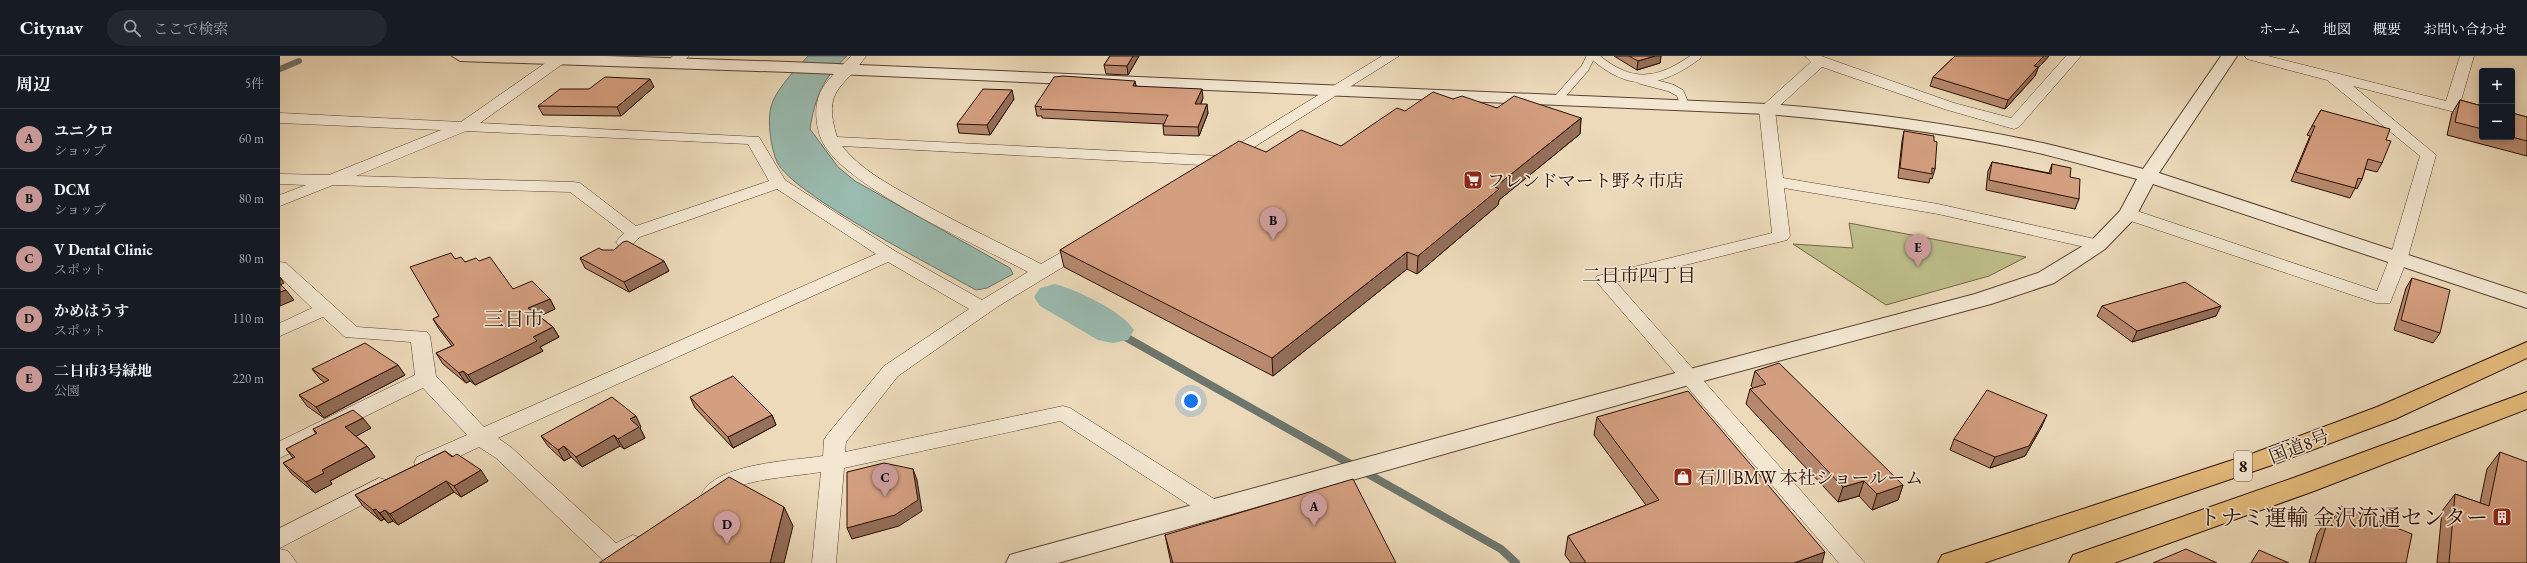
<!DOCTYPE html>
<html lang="ja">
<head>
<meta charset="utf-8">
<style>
  body { margin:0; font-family:"EB Garamond","Noto Serif JP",serif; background:#242831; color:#f1f3f6 }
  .controls { position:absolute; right:12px; top:12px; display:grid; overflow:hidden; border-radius:4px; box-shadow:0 2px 10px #0003 }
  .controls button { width:36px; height:36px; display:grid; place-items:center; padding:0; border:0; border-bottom:1px solid #363941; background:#171b24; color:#f1f3f6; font:20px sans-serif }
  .you { position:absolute; left:911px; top:345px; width:14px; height:14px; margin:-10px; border:3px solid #fff; border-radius:50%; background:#1a73e8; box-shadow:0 0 0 6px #1a73e833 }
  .badge { display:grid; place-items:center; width:26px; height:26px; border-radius:50%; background:#c59692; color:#111; font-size:13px; font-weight:700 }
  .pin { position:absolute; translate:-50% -33px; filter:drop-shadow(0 1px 2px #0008) }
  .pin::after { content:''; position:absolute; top:21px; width:14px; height:12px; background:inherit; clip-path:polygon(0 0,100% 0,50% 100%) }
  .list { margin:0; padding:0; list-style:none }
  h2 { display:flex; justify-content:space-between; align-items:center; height:52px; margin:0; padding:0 16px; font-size:17px }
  h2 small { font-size:13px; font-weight:400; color:#9ea1a6 }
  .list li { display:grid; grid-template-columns:26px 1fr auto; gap:12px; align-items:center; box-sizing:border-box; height:60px; padding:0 16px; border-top:1px solid #363941 }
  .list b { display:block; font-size:15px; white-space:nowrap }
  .list p { margin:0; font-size:13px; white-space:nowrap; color:#9ea1a6 }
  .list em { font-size:13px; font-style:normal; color:#9ea1a6 }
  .icon { flex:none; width:22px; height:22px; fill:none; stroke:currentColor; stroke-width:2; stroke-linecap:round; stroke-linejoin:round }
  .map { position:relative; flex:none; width:2247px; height:507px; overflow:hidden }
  header { display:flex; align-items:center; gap:24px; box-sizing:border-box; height:56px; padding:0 20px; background:#171b24; border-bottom:1px solid #363941 }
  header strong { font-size:19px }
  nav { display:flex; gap:22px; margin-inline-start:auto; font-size:14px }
  .search { width:280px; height:36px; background:#242831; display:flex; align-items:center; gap:10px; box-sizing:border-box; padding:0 14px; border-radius:22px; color:#9ea1a6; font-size:15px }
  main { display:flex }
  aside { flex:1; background:#171b24 }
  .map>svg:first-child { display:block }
  .green { fill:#bebe8b; stroke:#746648 }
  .water { fill:#99bbb0; stroke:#6d766c }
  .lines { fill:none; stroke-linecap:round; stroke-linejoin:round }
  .stream-far1 { stroke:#6d766c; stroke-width:6 }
  .stream { stroke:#6d766c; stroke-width:8 }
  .river { fill:#99bbb0; fill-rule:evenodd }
  .service-casing { stroke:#5a4132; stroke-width:9 }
  .minor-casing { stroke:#5a4132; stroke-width:1 }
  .tertiary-casing { stroke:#5a4132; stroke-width:2 }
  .trunk-casing { stroke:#2a0e05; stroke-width:2 }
  .service { stroke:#f3e7d2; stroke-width:8 }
  .minor { fill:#f3e7d2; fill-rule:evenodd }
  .tertiary { fill:#f3e7d2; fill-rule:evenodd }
  .trunk { fill:#e6bd7d; fill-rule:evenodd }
  .wall { fill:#b6896e; stroke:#2a0e05 }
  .shaded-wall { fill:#946f5a; stroke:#2a0e05 }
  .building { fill:#d49f80; stroke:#2a0e05 }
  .labels { text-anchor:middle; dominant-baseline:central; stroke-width:3.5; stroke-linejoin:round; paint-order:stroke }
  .shield { fill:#f3e7d2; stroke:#664f42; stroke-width:1 }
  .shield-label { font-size:17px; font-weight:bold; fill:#2a0e05 }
  .poi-label { font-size:18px; fill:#2a0e05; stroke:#f3e7d2; text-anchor:start }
  .street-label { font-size:18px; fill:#2a0e05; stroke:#f3e7d2 }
  .neighbourhood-label { font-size:19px; fill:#2a0e05; stroke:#f3e7d2 }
  .quarter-label { font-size:20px; fill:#2a0e05; stroke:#f3e7d2 }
  .near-poi-label { font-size:22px; fill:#2a0e05; stroke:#f3e7d2; text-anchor:end }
</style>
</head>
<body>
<header>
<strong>Citynav</strong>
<div class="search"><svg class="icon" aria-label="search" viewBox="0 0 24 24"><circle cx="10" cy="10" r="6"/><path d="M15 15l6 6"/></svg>ここで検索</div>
<nav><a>ホーム</a><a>地図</a><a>概要</a><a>お問い合わせ</a></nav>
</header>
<main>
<aside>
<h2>周辺<small>5件</small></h2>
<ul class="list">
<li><span class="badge">A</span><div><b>ユニクロ</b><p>ショップ</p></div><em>60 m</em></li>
<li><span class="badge">B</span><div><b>DCM</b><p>ショップ</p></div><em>80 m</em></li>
<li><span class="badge">C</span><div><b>V Dental Clinic</b><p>スポット</p></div><em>80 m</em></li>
<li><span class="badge">D</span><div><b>かめはうす</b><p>スポット</p></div><em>110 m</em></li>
<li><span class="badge">E</span><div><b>二日市3号緑地</b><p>公園</p></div><em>220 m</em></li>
</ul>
</aside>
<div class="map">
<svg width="2247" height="507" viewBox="0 0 2247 507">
  <rect width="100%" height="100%" fill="#ecdaba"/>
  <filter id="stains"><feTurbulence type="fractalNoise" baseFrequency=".005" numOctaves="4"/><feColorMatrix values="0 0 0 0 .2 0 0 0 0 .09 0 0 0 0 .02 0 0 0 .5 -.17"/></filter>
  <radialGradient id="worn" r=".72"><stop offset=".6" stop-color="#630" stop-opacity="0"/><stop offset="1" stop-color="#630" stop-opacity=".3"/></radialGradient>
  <polygon class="green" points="1569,167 1746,201 1709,220 1606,249 1513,188 1573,192"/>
  <path class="water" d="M528 0H567C543 22 535 41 530 73L558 111 575 125 730 212 733 218 707 232 696 234C657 212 513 139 497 106 491 92 487 66 491 51 495 34 516 13 528 0Z"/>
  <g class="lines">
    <polyline class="stream-far1" points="0,13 19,5"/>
    <polyline class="stream" points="833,274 1221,493 1236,507"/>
    <path class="river" d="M775 228C797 234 842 255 854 274L848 284 833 287 818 284 760 250 754 241 760 232Z"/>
    <g class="service-casing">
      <g id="service">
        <path d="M1314 0C1350 32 1379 28 1417 0"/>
        <polyline points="1361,24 1391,32 1400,37 1405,49"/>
        <polyline points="1277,44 1305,12 1311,0"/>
      </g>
    </g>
    <g class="minor-casing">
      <g id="minor">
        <path d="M280 0 286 4 284 7 200 67 479 81 505 124 615 195 702 244 748 216C700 190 568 133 543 87 537 76 534 56 538 43 543 25 560 13 571 0H586C563 34 542 32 557 81L939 100 1102 0H1119L952 105 940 110 562 90C580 113 608 128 633 142 675 166 719 186 761 208L799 186H811L814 190 811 194 717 251 618 320 566 386 565 396 783 350 790 352 942 448 945 454 942 460 934 463 926 460 780 365 564 412 556 507H532L541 416C523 419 475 423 461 430 448 436 441 448 425 443L422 437C438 407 511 405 543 400L544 384 547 379 604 310 689 253 608 206 218 382 232 392 336 487 353 479 361 482 365 488C357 502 341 507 326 507L216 402 199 391 153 413 145 415 137 413 134 407 137 401 187 379 143 332 0 402V385L135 319 131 286 65 281 43 261 0 280V267L32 252 0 221V206L6 207 77 271 147 276 150 280 156 320 204 371 596 198 497 133 360 181C353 188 349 192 339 190L336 186 344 177 290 136 53 129 0 150V139L26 129 0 128V118L49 119 161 74 0 67V57L181 66 274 1ZM186 75 468 88 489 125 356 170 300 127 294 126 76 120Z"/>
        <polygon points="393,0 409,0 397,11 387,11 385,8"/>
        <polygon points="1525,0 1541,0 1674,47 1731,62 1786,0 1801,0 1739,71 1734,73 1664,53 1542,11 1495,54 1503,122 1658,148 1824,185 1827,189 1824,193 1818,194 1658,158 1504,132 1510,180 1507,184 1336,226 1585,507 1559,507 1315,224 1317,220 1492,177 1479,53 1531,6"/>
        <polygon points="1965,0 1988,0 2166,45 2180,0 2194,0 2180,48 2202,53 2202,63 2073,30 2156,99 2128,201 2110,247 2096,247 1842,162 1839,158 1842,154 1854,154 2097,235 2110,201 2140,100 2047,24 1967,3"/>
        <polygon points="99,422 107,424 110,430 107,436 0,492 0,472"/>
        <polygon points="0,493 8,495 17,507 0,507"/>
      </g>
    </g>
    <g class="tertiary-casing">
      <path id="tertiary" d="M172 0H326L509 6 1487 48C1580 55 1672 68 1763 87 1797 95 1830 104 1863 113L1941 0H1957L1879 117 2247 238V252L1873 128 1855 162 1825 193 1774 227 1711 248 1416 327 778 507H726L730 499 740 496 1410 313 1695 238 1758 217 1811 185 1840 155 1857 123C1826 115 1795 106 1763 98 1672 77 1580 66 1487 58L509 16 180 5Z"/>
    </g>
    <g class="trunk-casing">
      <g id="trunk">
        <polygon points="2247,286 2247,302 2115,363 1992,409 1704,507 1658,507 1662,499 1974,397 2097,351"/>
        <polygon points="2247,336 2247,353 2034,435 1834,507 1789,507 1793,499 2016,421"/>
      </g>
    </g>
    <use href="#service" class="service"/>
    <use href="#minor" class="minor"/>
    <use href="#tertiary" class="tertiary"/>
    <use href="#trunk" class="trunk"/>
  </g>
  <g class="wall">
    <polygon points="830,0 859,0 848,19 826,18 824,9"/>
    <polygon points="1334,0 1381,0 1380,7 1357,14"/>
    <polygon points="1675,0 1769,0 1758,12 1755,20 1725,53 1650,30 1653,21"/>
    <polygon points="856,30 923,42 921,48 928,57 919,80 884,79 883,70 884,68 762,62 762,60 757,60 755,50"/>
    <polygon points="374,31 341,60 263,59 258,50"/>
    <polygon points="734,43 710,79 679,77 677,68"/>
    <polygon points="1173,43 1217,52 1301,62 1300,78 1219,144 1218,149 1137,218 1127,213 993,320 784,211 780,194 986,96 1061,90"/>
    <polygon points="2180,44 2202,50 2202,81 2232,81 2232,57 2247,61 2247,100 2167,79 2172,57"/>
    <polygon points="2041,54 2106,84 2102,107 2097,116 2085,113 2082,123 2077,133 2075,132 2070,142 2011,125 2030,80 2027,79"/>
    <polygon points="1624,75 1654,85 1655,113 1652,123 1650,122 1649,127 1618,122 1622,85"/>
    <polygon points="1712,106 1769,117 1772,108 1790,121 1799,143 1795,153 1706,134 1708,115"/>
    <polygon points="322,194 389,215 349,236 305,212 300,202"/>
    <polygon points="175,203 185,206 199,205 233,233 270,243 275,253 259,260 273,271 279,281 260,291 263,295 195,329 190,325 186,327 163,308 156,297 172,290 159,273 153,263 159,260"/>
    <polygon points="2132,222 2160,277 2153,287 2114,274 2126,232"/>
    <polygon points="1822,250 1936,260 1852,286 1817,260"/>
    <polygon points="32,313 125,319 44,362 27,350 19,339 45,327 40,323"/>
    <polygon points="1475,315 1623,429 1618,444 1592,454 1579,440 1558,446 1466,348 1470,333 1473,332 1471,330"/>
    <polygon points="410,341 492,359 496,369 453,392 415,352"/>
    <polygon points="1317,361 1542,507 1291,507 1285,499 1288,480 1366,449 1314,379"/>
    <polygon points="1762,370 1745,400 1710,412 1670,394 1674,383"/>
    <polygon points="361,371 360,372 365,382 344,393 340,390 302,411 291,401 284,405 268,390 261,380"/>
    <polygon points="91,372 76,380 87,390 95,401 50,425 52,428 35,437 12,418 3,407 13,402 6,393 36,378 33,373"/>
    <polygon points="165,395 208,425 181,441 174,436 118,469 113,465 108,467 104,463 101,465 83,450 75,439"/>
    <polygon points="2220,396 2247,507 2157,507 2162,455 2175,438 2200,447 2207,413"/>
    <polygon points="2061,450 2126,507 2029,507 2037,478 2049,461 2053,463"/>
    <polygon points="885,479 1116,507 891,507 889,498"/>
  </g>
  <g class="shaded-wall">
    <polygon points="853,0 859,0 848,19 847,10"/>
    <polygon points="1375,0 1381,0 1380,7 1357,14 1358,5"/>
    <polygon points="1764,0 1769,0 1758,12 1755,20 1725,53 1728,44 1754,10"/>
    <polygon points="370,23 374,31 341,60 337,51"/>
    <polygon points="855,25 857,34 853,30"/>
    <polygon points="922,33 923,42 917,57 915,48"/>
    <polygon points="732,34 734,43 710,79 707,69"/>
    <polygon points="927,48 928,57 919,80 918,71"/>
    <polygon points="1301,62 1300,78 1219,144 1218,149 1137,218 1138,200 1215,131"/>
    <polygon points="1127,196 1127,213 993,320 992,302"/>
    <polygon points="384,205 389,215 349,236 344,226"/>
    <polygon points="0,221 4,227 0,229"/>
    <polygon points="6,234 14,244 0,250 0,236"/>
    <polygon points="270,243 275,253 254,263 248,252"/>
    <polygon points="1941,250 1936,260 1852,286 1857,275"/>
    <polygon points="273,271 279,281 260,291 263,295 195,329 188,319 253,281"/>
    <polygon points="118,309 125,319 44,362 36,351"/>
    <polygon points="183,315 190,325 186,327 179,317"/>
    <polygon points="492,359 496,369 453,392 448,381"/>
    <polygon points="1767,359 1762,370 1745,400 1710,412 1715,401"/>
    <polygon points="356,360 361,371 360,372 365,382 344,393 338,383 350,363"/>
    <polygon points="83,362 91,372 73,382 65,371"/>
    <polygon points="334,379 340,390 302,411 296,401"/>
    <polygon points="87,390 95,401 50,425 52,428 35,437 26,426 42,414"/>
    <polygon points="284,390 291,401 284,405 278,394"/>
    <polygon points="633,413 637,424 642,455 619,470 572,483 567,472"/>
    <polygon points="201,414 208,425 181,441 174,430"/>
    <polygon points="166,425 174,436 118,469 110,458"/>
    <polygon points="1584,425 1579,440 1558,446 1563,431"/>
    <polygon points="1623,429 1618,444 1592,454 1597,438"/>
    <polygon points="504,451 513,470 504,507 490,507"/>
    <polygon points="96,453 104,463 101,465 93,454"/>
    <polygon points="105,454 113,465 108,467 100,457"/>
    <polygon points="1545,496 1542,507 1514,507"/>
  </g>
  <g class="building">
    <polygon points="830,0 853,0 847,10 824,9"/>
    <polygon points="1349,0 1375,0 1358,5"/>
    <polygon points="1675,0 1764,0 1754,10 1758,11 1728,44 1653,21"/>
    <polygon points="783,20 855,25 853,30 922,33 915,48 927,48 918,71 883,70 888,59 760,53 762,51 755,50 774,21"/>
    <polygon points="325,21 370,23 337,51 258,50 280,33 309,33"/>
    <polygon points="703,33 732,34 707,69 677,68"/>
    <polygon points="1153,36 1173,43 1182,40 1217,52 1234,40 1301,62 1215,131 1219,133 1138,200 1127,196 992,302 780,194 959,85 986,96 1021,74 1061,90 1117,52 1125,55"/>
    <polygon points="2180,44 2202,50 2202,73 2175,66"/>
    <polygon points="2041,54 2110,73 2106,84 2111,85 2102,107 2088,103 2082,123 2078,122 2075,132 2016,116 2035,70 2032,70"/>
    <polygon points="2232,57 2247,61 2247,85 2232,81"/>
    <polygon points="1624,75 1654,80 1654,85 1657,86 1655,113 1652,112 1652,118 1620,112"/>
    <polygon points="1712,106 1771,118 1772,108 1791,112 1790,121 1800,123 1799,143 1709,124"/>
    <polygon points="347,185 384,205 344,226 300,202 319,192 322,194 334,194 343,186"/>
    <polygon points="171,197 175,203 181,201 185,206 196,202 199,205 210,201 233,233 252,225 270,243 248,252 273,271 253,281 257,285 188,319 183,315 179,317 156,297 174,289 153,263 159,260 130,211"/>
    <polygon points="2132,222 2170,234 2160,277 2121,264"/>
    <polygon points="1905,226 1941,250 1857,275 1822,250"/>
    <polygon points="0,228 6,234 0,236"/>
    <polygon points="85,287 118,309 36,351 19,339 49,324 32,313"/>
    <polygon points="1499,307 1623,429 1597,438 1584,425 1563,431 1470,333 1486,328 1475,315"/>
    <polygon points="453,320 492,359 448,381 410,341"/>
    <polygon points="1707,334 1767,359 1749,390 1715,401 1674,383"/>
    <polygon points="1408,335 1545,496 1514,507 1306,507 1288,480 1379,444 1317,361"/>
    <polygon points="332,341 356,360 350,363 359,371 338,383 334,379 296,401 284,390 278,394 261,380"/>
    <polygon points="73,354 83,362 65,371 87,390 42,414 44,417 26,426 3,407 15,401 6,393 37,377 33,373"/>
    <polygon points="165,395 172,401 177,398 201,414 174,430 166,425 110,458 105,454 100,457 96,453 93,454 75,439"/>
    <polygon points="2220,396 2247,406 2247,507 2169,507 2175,438 2209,450"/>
    <polygon points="604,407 633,413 638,444 615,459 567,472 567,416"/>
    <polygon points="449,421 504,451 490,507 319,507"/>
    <polygon points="1073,423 1116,507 893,507 885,479"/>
    <polygon points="2061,450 2132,478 2126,507 2035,507 2049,461 2056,464"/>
    <polygon points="1906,493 1937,507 1873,507"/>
    <polygon points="1979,494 2009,507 1971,507"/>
  </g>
  <defs>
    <g id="supermarket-square" transform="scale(1)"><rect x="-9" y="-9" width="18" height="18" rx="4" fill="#8f2418" stroke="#f3e7d2"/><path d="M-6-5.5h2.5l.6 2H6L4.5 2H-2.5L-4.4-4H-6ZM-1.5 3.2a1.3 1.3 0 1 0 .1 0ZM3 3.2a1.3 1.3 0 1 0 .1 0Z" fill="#fff"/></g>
    <g id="shop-square" transform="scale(1)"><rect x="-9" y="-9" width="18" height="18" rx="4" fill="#8f2418" stroke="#f3e7d2"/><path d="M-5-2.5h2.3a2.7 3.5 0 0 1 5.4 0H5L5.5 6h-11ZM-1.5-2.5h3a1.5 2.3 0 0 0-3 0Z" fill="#fff"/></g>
    <g id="building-square" transform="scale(1)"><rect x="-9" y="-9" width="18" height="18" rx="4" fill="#8f2418" stroke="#f3e7d2"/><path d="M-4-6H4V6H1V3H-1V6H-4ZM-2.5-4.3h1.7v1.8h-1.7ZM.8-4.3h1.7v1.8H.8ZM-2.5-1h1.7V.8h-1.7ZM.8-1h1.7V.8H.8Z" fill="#fff"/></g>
  </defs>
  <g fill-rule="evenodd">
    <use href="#supermarket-square" x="1193" y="124"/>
    <use href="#shop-square" x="1403" y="421"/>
    <use href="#building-square" x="2222" y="461"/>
  </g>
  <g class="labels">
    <rect class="shield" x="1954" y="395" width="18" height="30" rx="3"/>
    <g class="shield-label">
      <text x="1963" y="410">8</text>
    </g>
    <g class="poi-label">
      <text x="1207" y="124">フレンドマート野々市店</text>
      <text x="1417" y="421">石川BMW 本社ショールーム</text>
    </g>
    <g class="street-label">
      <text transform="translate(2019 390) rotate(-21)">国道8号</text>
    </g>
    <g class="neighbourhood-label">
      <text x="1359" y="219">二日市四丁目</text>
    </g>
    <g class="quarter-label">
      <text x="234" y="263">三日市</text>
    </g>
    <g class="near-poi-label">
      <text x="2208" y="461">トナミ運輸 金沢流通センター</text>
    </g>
  </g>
  <rect width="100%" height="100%" filter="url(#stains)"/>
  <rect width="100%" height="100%" fill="url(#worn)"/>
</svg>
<div class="controls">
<button>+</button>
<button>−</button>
</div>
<div class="you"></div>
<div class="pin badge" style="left:1034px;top:470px">A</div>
<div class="pin badge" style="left:993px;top:184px">B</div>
<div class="pin badge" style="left:605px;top:441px">C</div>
<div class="pin badge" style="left:447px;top:488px">D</div>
<div class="pin badge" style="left:1638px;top:211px">E</div>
</div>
</main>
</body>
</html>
